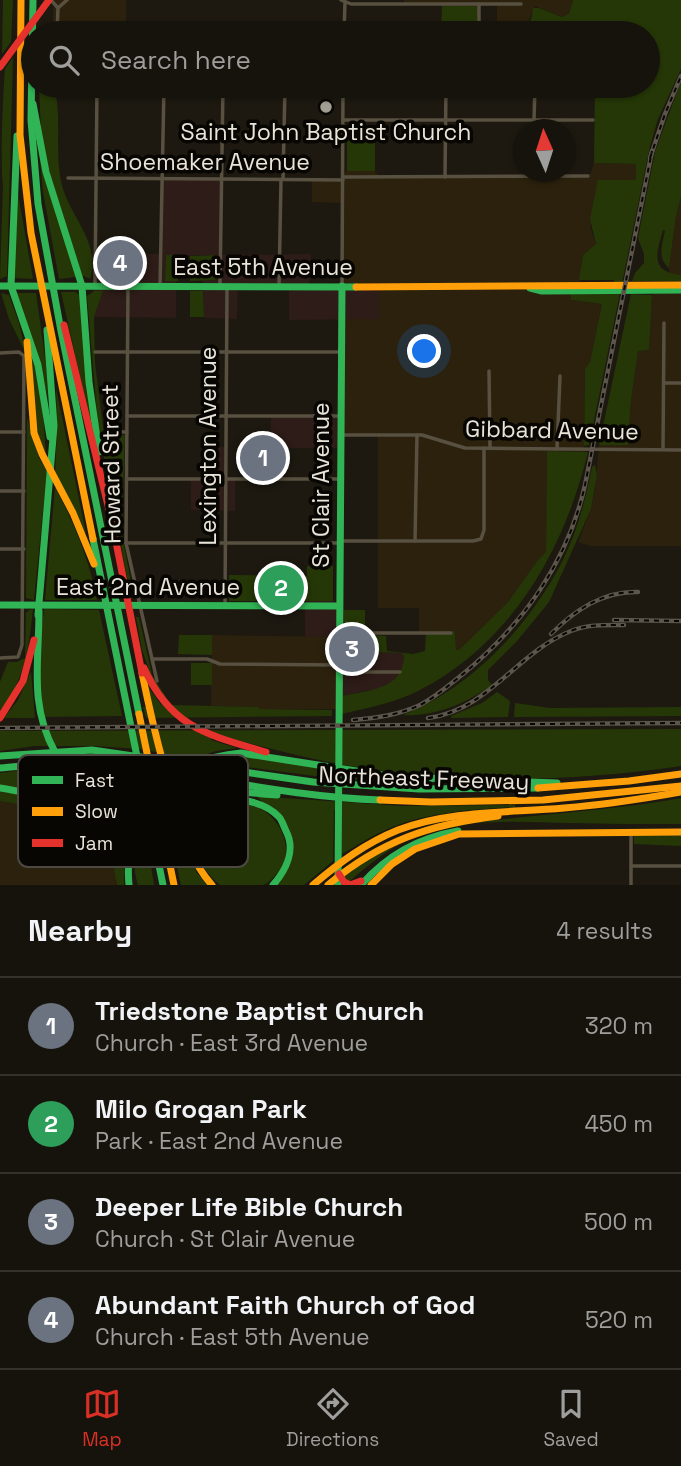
<!DOCTYPE html>
<html lang="en">
<head>
<meta charset="utf-8">
<style>
  body { margin:0; font-family:"Space Grotesk",sans-serif; background:#1f1c15; color:#f1f3f6 }
  .compass { position:absolute; left:513px; top:119px; width:63px; height:63px; border-radius:50%; background:#16130c; box-shadow:0 2px 5px #0004; rotate:357deg }
  .you { position:absolute; left:425px; top:352px; width:24px; height:24px; margin:-18px; border:5px solid #fff; border-radius:50%; background:#1a73e8; box-shadow:0 0 0 10px #1a73e833 }
  .badge { display:grid; place-items:center; width:46px; height:46px; border-radius:50%; background:#d93025; color:#fff; font-size:23px; font-weight:700 }
  .pin { position:absolute; translate:-50% -50%; border:4px solid #fff; box-shadow:0 2px 7px #0006 }
  .list { margin:0; padding:0; list-style:none }
  h2 { display:flex; justify-content:space-between; align-items:center; height:91px; margin:0; padding:0 28px; font-size:30px }
  h2 small { font-size:23px; font-weight:400; color:#9e9e9d }
  .list li { display:grid; grid-template-columns:46px 1fr auto; gap:21px; align-items:center; box-sizing:border-box; height:98px; padding:0 28px; border-top:2px solid #35322d }
  .list b { display:block; font-size:26px; white-space:nowrap }
  .list p { margin:0; font-size:23px; white-space:nowrap; color:#9e9e9d }
  .list em { font-size:23px; font-style:normal; color:#9e9e9d }
  .icon { flex:none; width:38px; height:38px; fill:none; stroke:currentColor; stroke-width:2; stroke-linecap:round; stroke-linejoin:round }
  .map { position:relative; flex:none; width:681px; height:885px; overflow:hidden }
  .search { position:absolute; background:#16130c; box-shadow:0 2px 5px #0004; left:21px; right:21px; top:21px; height:77px; display:flex; align-items:center; gap:18px; box-sizing:border-box; padding:0 24px; border-radius:38px; color:#9e9e9d; font-size:26px }
  .sheet { height:483px; background:#16130c }
  nav { display:flex; justify-content:space-around; align-items:center; box-sizing:border-box; height:98px; border-top:2px solid #35322d; background:#16130c; font-size:19px; color:#9e9e9d }
  nav a { display:grid; justify-items:center; gap:4px }
  nav .on { color:#d93025 }
  .map>svg:first-child { display:block }
  .commercial { fill:#2d1c17 }
  .built { fill:#2b210d }
  .green { fill:#253707 }
  .lines { fill:none; stroke-linecap:round; stroke-linejoin:round }
  .street { stroke:#585040; stroke-width:3.5 }
  .fast { stroke:#30b455; stroke-width:7 }
  .slow { stroke:#ff9f0a; stroke-width:7 }
  .jam { stroke:#e5322d; stroke-width:7 }
  .rail-casing { stroke:#5b554b; stroke-width:4.5 }
  .rail { stroke:#080602; stroke-width:2; stroke-dasharray:5; stroke-linecap:butt }
  .poi-dot { fill:#a29d93; stroke:#080602; stroke-width:2.5 }
  .labels { text-anchor:middle; dominant-baseline:central; stroke-width:7; stroke-linejoin:round; paint-order:stroke }
  .poi-label { font-size:23px; fill:#e9e4da; stroke:#080602 }
  .street-label { font-size:23px; fill:#e9e4da; stroke:#080602 }
  .key { fill:#080602; stroke:#4c4943; stroke-width:2 }
  .key-label { font-size:19px; fill:#e9e4da }
</style>
</head>
<body>
<div class="map">
<svg width="681" height="885" viewBox="0 0 681 885">
  <rect width="100%" height="100%" fill="#1d1910"/>
  <g class="commercial">
    <polygon points="162,178 222,178 220,255 311,254 309,286 379,287 379,319 289,320 289,286 238,286 237,319 206,318 204,317 203,280 214,280 216,255 166,256 165,280 176,281 176,318 94,317 103,291 94,291 91,254 161,254"/>
    <polygon points="271,415 341,416 341,448 270,448"/>
    <polygon points="208,447 227,447 227,478 235,479 235,511 191,510 191,479 208,479"/>
    <polygon points="305,601 333,601 344,610 344,630 365,630 372,635 373,652 401,653 404,656 404,668 399,676 385,687 342,696 339,638 305,637"/>
  </g>
  <g class="built">
    <polygon points="54,0 126,0 126,26 84,24 79,25 72,33 52,33"/>
    <polygon points="404,0 573,0 569,14 562,17 535,6 526,27 546,33 497,33 497,4 442,6 442,4 404,3"/>
    <polygon points="594,163 636,164 636,181 590,226 596,244 583,255 578,293 571,300 602,304 590,362 585,369 584,452 547,451 546,553 538,560 508,602 459,650 456,650 455,631 419,632 419,608 378,608 378,435 341,434 341,319 379,319 379,287 341,286 342,203 312,202 312,179 342,179 346,171 375,171 378,175 586,177 591,173"/>
    <polygon points="681,197 681,275 670,274 669,268 676,216"/>
    <polygon points="681,282 681,546 590,546 578,542 591,509 595,490 599,445 628,445 631,400 638,351 649,350 652,295"/>
    <polygon points="212,635 339,637 342,709 259,709 259,707 211,706"/>
    <polygon points="0,801 104,819 117,885 0,885"/>
  </g>
  <g class="green">
    <polygon points="3,0 13,0 11,42 2,54"/>
    <polygon points="573,0 681,0 681,69 658,119 650,146 589,445 584,446 585,369 590,362 602,304 571,300 571,293 612,294 614,280 579,280 583,255 596,244 590,219 598,180 636,180 636,164 594,163 595,86 648,86 648,33 546,33 526,31 532,16 533,8 539,8 562,17 569,14"/>
    <polygon points="442,6 478,6 478,30 476,32 441,31"/>
    <path d="M13 57 7 276 0 279 3 185C0 163 3 95 5 69Z"/>
    <path d="M681 81V197L676 216 669 268C657 258 662 245 665 231L663 230C656 254 650 272 681 275V281H632L635 273 644 263V254L638 238 655 152Z"/>
    <path d="M39 86H54C63 119 53 155 63 189 73 220 101 245 90 279L82 275 46 161 41 130Z"/>
    <rect x="347" y="131" width="28" height="40"/>
    <polygon points="39,151 76,277 59,279 43,192"/>
    <polygon points="17,188 33,279 14,278"/>
    <polygon points="166,255 178,255 178,281 165,281"/>
    <polygon points="217,255 217,278 214,280 190,281 190,256"/>
    <polygon points="94,291 103,291 94,317 95,363 104,434 125,435 122,534 133,593 130,593 98,425 87,296"/>
    <polygon points="190,291 203,291 204,317 190,317"/>
    <polygon points="61,292 75,292 80,295 93,434"/>
    <polygon points="1,293 9,295 19,323 26,354 9,319"/>
    <polygon points="17,293 36,293 46,365 48,397"/>
    <polygon points="631,294 652,295 649,350 638,351 631,400 628,445 599,445"/>
    <polygon points="32,359 33,359 42,396 46,457 35,427"/>
    <polygon points="56,388 86,533 85,533 55,475 57,432"/>
    <polygon points="27,417 39,458 47,470 34,600 26,598"/>
    <path d="M547 451 588 452C564 550 512 643 418 691 394 703 367 708 342 714V696C368 690 403 690 404 656L401 653 372 652V635L386 636 387 651 413 654 425 651 426 632 455 631 456 650H459L508 602 538 560 546 552Z"/>
    <path d="M595 465 597 475 591 509 549 602 517 641 488 670V680L492 685C466 703 436 717 403 715 468 689 522 633 556 573 575 540 585 503 592 467Z"/>
    <path d="M55 487C74 523 89 559 97 600H45Z"/>
    <polygon points="307,566 333,566 333,601 229,601 229,575 307,576"/>
    <path d="M33 609C29 647 25 680 0 711V682L8 662H17L25 658 26 613 29 610Z"/>
    <polygon points="44,609 99,610 122,716 41,717 38,667"/>
    <rect x="344" y="610" width="21" height="20"/>
    <polygon points="136,617 139,617 152,675 171,705 259,707 259,709 332,710 332,716 146,718 143,707 151,707 149,688 162,706 142,650"/>
    <polygon points="179,635 212,635 212,655 178,654"/>
    <rect x="191" y="663" width="21" height="22"/>
    <polygon points="31,671 35,718 4,718 18,700"/>
    <polygon points="497,692 510,701 508,717 451,718 451,716 482,703"/>
    <polygon points="515,703 550,708 681,707 681,716 514,717"/>
    <path d="M681 729V766C579 781 471 784 368 769 316 761 264 747 213 734L211 740 237 748 216 751 191 759 140 749 95 746H34L0 751V731Z"/>
    <polygon points="235,756 268,759 368,777 424,782 424,784 330,778 208,762"/>
    <path d="M45 767H90L137 771 223 788 141 795 107 789 73 773 74 777C98 791 123 800 152 799 104 812 48 794 0 786V773Z"/>
    <path d="M0 791C40 797 82 808 122 808 156 809 220 794 250 804 277 812 297 845 279 871 275 876 269 883 263 885 250 885 233 885 220 885 197 867 189 837 180 810L196 872 208 885H181L165 813 143 817 154 885H138C130 859 135 838 143 813L135 814 124 847V885H117L104 819 0 801Z"/>
    <path d="M255 796 402 806 515 805V807C470 810 423 812 381 832 367 838 355 847 342 854V811L334 810 333 861 304 885H276L281 880 292 836 280 814Z"/>
    <path d="M681 798V824C644 824 606 824 569 823 522 822 471 818 425 833 396 843 372 861 349 882L343 876C404 828 459 824 533 816 582 811 632 807 681 798Z"/>
    <polygon points="638,834 681,835 681,846 634,844 634,836"/>
  </g>
  <g class="lines">
    <g class="street">
      <polyline points="51,0 58,8 57,33"/>
      <polyline points="341,0 351,4 521,4"/>
      <polyline points="479,4 479,33"/>
      <polyline points="58,8 67,0"/>
      <polyline points="344,33 345,2"/>
      <polyline points="343,120 593,120"/>
      <polyline points="534,120 535,86"/>
      <polyline points="343,177 588,176"/>
      <polyline points="445,177 446,86"/>
      <polyline points="68,178 343,180"/>
      <polyline points="283,179 285,86"/>
      <polyline points="95,286 97,86"/>
      <polyline points="128,286 126,543 157,681"/>
      <polyline points="160,286 164,86"/>
      <polyline points="220,286 223,86"/>
      <polyline points="279,286 281,180"/>
      <polyline points="342,286 343,86"/>
      <polyline points="95,352 341,352"/>
      <polyline points="0,353 19,352 24,356 22,645 18,657 0,658"/>
      <polyline points="489,371 490,448"/>
      <polyline points="664,383 681,383"/>
      <polyline points="127,416 341,416"/>
      <polyline points="0,432 24,432"/>
      <polyline points="108,432 127,432"/>
      <polyline points="340,435 422,435 465,448 681,450"/>
      <polyline points="557,449 560,376"/>
      <polyline points="663,449 664,323"/>
      <polyline points="127,479 340,479"/>
      <polyline points="0,491 24,491"/>
      <polyline points="340,541 473,541 481,539 484,530 484,448"/>
      <polyline points="415,541 417,435"/>
      <polyline points="126,543 340,543"/>
      <polyline points="0,549 24,549"/>
      <polyline points="225,606 227,286"/>
      <polyline points="341,633 451,633"/>
      <polyline points="152,659 207,659 220,664 338,665"/>
      <polyline points="340,672 400,672"/>
      <polyline points="631,866 681,866"/>
      <polyline points="631,885 631,832"/>
    </g>
    <g class="fast">
      <polyline points="33,0 31,120 38,204 61,331 139,714"/>
      <polyline points="33,104 46,172 82,286 89,382 99,452"/>
      <polyline points="17,136 11,286 38,365 50,437"/>
      <polyline points="0,286 356,287"/>
      <polyline points="530,288 542,291 681,290"/>
      <polyline points="93,539 163,885"/>
      <polyline points="0,605 339,606"/>
      <path d="M39 611C39 662 29 705 55 752"/>
      <polyline points="38,615 54,426 47,330"/>
      <polyline points="0,756 92,750 313,782 419,789 538,788"/>
      <path d="M62 761C111 806 140 794 200 791 226 790 251 793 277 795"/>
      <path d="M0 768C36 765 72 760 107 764 199 774 288 797 380 800"/>
      <path d="M0 788C37 794 74 804 112 805 154 806 248 782 279 817 282 820 284 827 286 831 296 850 286 870 273 885"/>
      <path d="M152 793C178 769 205 756 241 753L395 777 557 783"/>
      <path d="M129 885C126 855 133 830 146 803"/>
      <polyline points="338,885 342,286"/>
      <path d="M361 885C388 855 418 838 458 831"/>
    </g>
    <g class="slow">
      <polyline points="21,0 20,135 31,233 93,539"/>
      <polyline points="356,287 681,285"/>
      <polyline points="27,342 34,433 42,454 73,513 94,564"/>
      <path d="M142 673C151 717 161 760 175 803 184 833 191 862 212 885"/>
      <polyline points="139,714 174,885"/>
      <polyline points="538,788 629,781 681,774"/>
      <polyline points="380,800 431,802 543,800 681,786"/>
      <path d="M313 885C340 862 366 843 398 830 450 810 509 813 564 808 603 805 642 799 681 792"/>
      <path d="M328 885C380 841 431 824 498 816"/>
      <polyline points="371,885 392,864 415,849 459,834 681,832"/>
    </g>
    <g class="jam">
      <polyline points="0,67 49,0"/>
      <polyline points="64,325 112,522 142,673"/>
      <path d="M144 668C171 728 208 735 266 752"/>
      <polyline points="0,718 23,681 34,640"/>
      <polyline points="339,874 344,882 350,885 361,881"/>
    </g>
    <g class="rail-casing">
      <g id="rail">
        <polyline points="650,158 665,114 681,76"/>
        <polyline points="614,620 681,621"/>
        <path d="M551 634C575 610 603 591 638 592"/>
        <path d="M428 718C489 710 517 652 571 631 588 624 606 625 624 625"/>
        <path d="M353 720C376 718 399 715 420 705 436 697 449 685 463 674 523 625 568 561 585 485L652 151"/>
        <polyline points="0,728 681,723"/>
      </g>
    </g>
    <use href="#rail" class="rail"/>
  </g>
  <circle class="poi-dot" cx="326" cy="107" r="7"/>
  <g class="labels">
    <g class="poi-label">
      <text x="326" y="132">Saint John Baptist Church</text>
    </g>
    <g class="street-label">
      <text x="205" y="162">Shoemaker Avenue</text>
      <text x="263" y="267">East 5th Avenue</text>
      <text transform="translate(552 430) rotate(1)">Gibbard Avenue</text>
      <text transform="translate(208 446) rotate(-90)">Lexington Avenue</text>
      <text transform="translate(111 464) rotate(-91)">Howard Street</text>
      <text transform="translate(321 485) rotate(-90)">St Clair Avenue</text>
      <text x="148" y="587">East 2nd Avenue</text>
      <text transform="translate(424 778) rotate(2)">Northeast Freeway</text>
    </g>
  </g>
  <rect x="18" y="755" width="230" height="112" rx="10" class="key"/>
  <rect x="32" y="776" width="31" height="8" fill="#30b455"/>
  <rect x="32" y="807" width="31" height="9" fill="#ff9f0a"/>
  <rect x="32" y="839" width="31" height="8" fill="#e5322d"/>
  <g class="key-label">
    <text x="75" y="787">Fast</text>
    <text x="75" y="818">Slow</text>
    <text x="75" y="850">Jam</text>
  </g>
</svg>
<svg class="compass" viewBox="-18 -18 36 36"><path d="M0-13l5 13h-10z" fill="#e53935"/><path d="M0 13l5-13h-10z" fill="#9e9e9d"/></svg>
<div class="you"></div>
<div class="pin badge" style="left:263px;top:458px;background:#6b7280">1</div>
<div class="pin badge" style="left:281px;top:588px;background:#2e9e5b">2</div>
<div class="pin badge" style="left:352px;top:649px;background:#6b7280">3</div>
<div class="pin badge" style="left:120px;top:263px;background:#6b7280">4</div>
<div class="search"><svg class="icon" aria-label="search" viewBox="0 0 24 24"><circle cx="10" cy="10" r="6"/><path d="M15 15l6 6"/></svg>Search here</div>
</div>
<section class="sheet">
<h2>Nearby<small>4 results</small></h2>
<ul class="list">
<li><span class="badge" style="background:#6b7280">1</span><div><b>Triedstone Baptist Church</b><p>Church · East 3rd Avenue</p></div><em>320 m</em></li>
<li><span class="badge" style="background:#2e9e5b">2</span><div><b>Milo Grogan Park</b><p>Park · East 2nd Avenue</p></div><em>450 m</em></li>
<li><span class="badge" style="background:#6b7280">3</span><div><b>Deeper Life Bible Church</b><p>Church · St Clair Avenue</p></div><em>500 m</em></li>
<li><span class="badge" style="background:#6b7280">4</span><div><b>Abundant Faith Church of God</b><p>Church · East 5th Avenue</p></div><em>520 m</em></li>
</ul>
</section>
<nav>
<a class="on"><svg class="icon" aria-label="map" viewBox="0 0 24 24"><path d="M3 6l6-2 6 2 6-2v14l-6 2-6-2-6 2zM9 4v14M15 6v14"/></svg>Map</a>
<a><svg class="icon" aria-label="directions" viewBox="0 0 24 24"><path d="M12 3l9 9-9 9-9-9zM9 14v-3h6M13 9l2 2-2 2"/></svg>Directions</a>
<a><svg class="icon" aria-label="saved" viewBox="0 0 24 24"><path d="M7 4h10v16l-5-4-5 4z"/></svg>Saved</a>
</nav>
</body>
</html>
